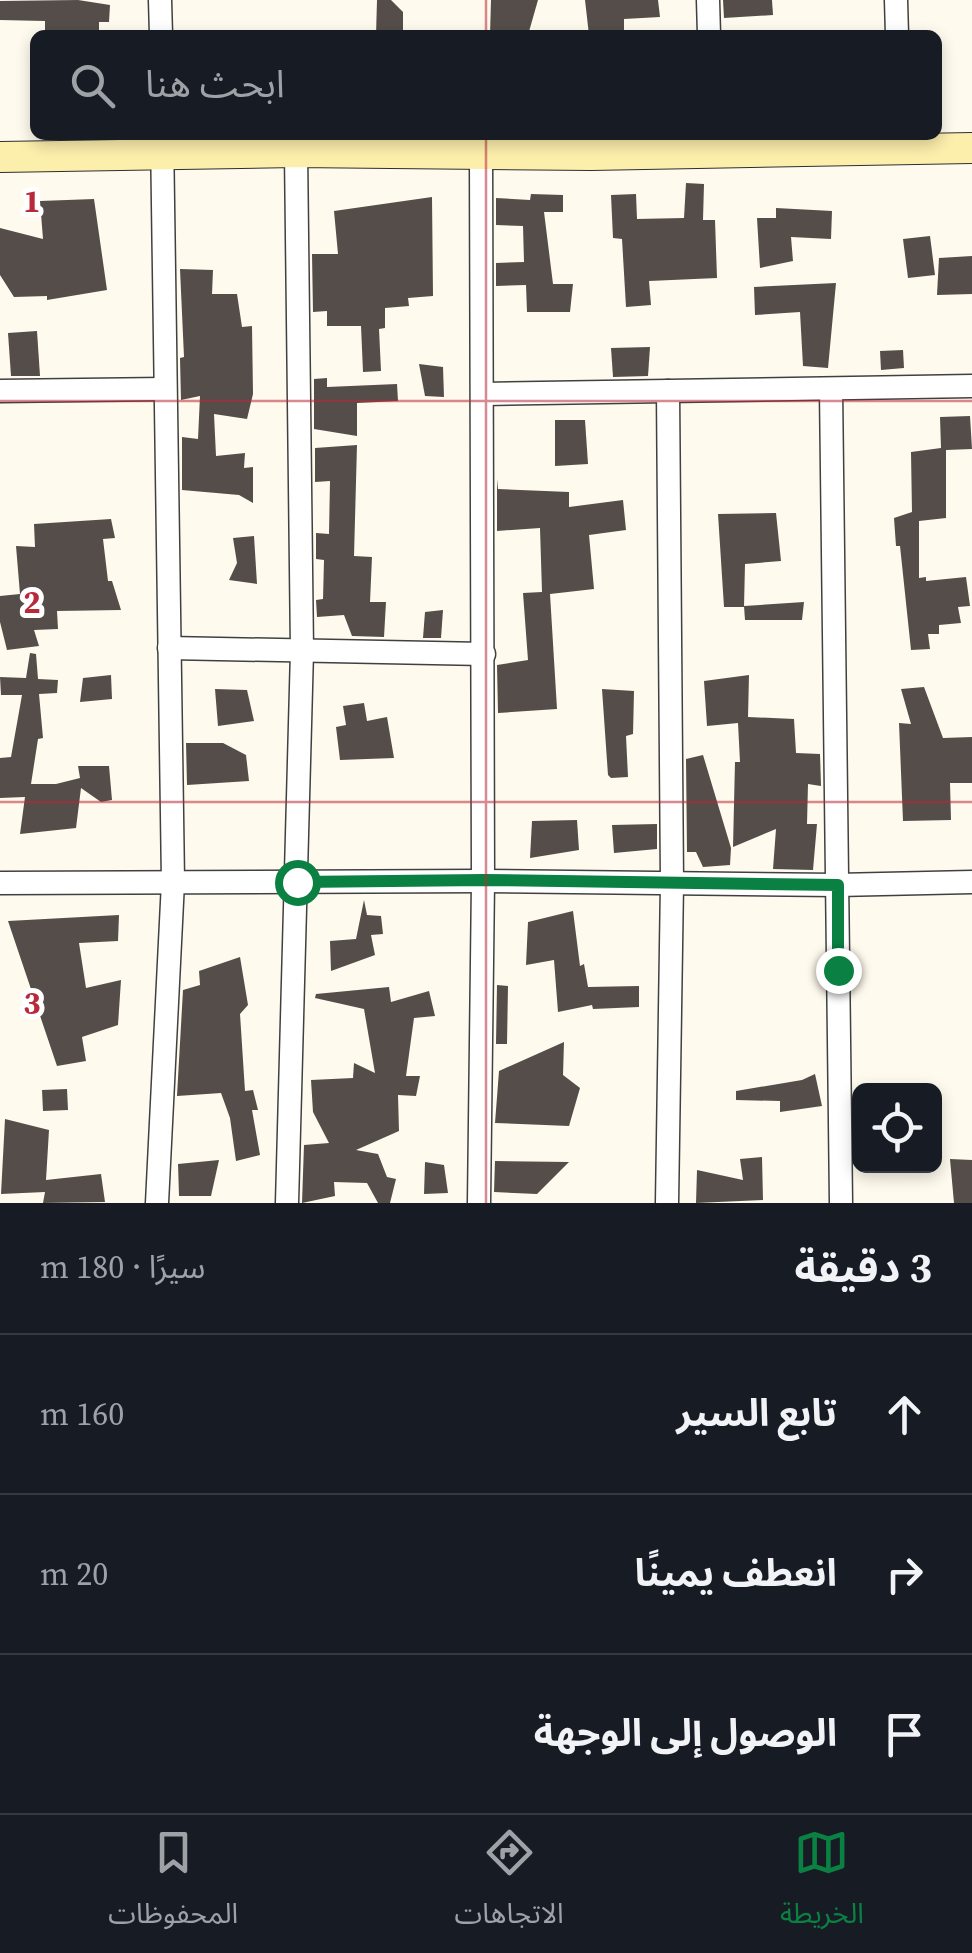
<!DOCTYPE html>
<html lang="ar">
<head>
<meta charset="utf-8">
<style>
  body { margin:0; font-family:"Source Serif 4","Noto Sans Arabic",serif; background:#242831; color:#f1f3f6; direction:rtl }
  .controls { position:absolute; right:30px; bottom:30px; display:grid; overflow:hidden; border-radius:15px; box-shadow:0 5px 15px #0003 }
  .controls button { width:90px; height:90px; display:grid; place-items:center; padding:0; border:0; border-bottom:2px solid #363941; background:#171b24; color:#f1f3f6; font:50px sans-serif }
  .stop { position:absolute; width:30px; height:30px; margin:-22px; border:8px solid #0b8043; border-radius:50%; background:#fff }
  .stop.end { background:#0b8043; border-color:#fff; box-shadow:0 2px 10px #0008 }
  .list { margin:0; padding:0; list-style:none }
  h2 { display:flex; justify-content:space-between; align-items:center; height:130px; margin:0; padding:0 40px; font-size:42px }
  h2 small { font-size:32px; font-weight:400; color:#9ea1a6 }
  .list li { display:grid; grid-template-columns:65px 1fr auto; gap:30px; align-items:center; box-sizing:border-box; height:160px; padding:0 40px; border-top:2px solid #363941 }
  .list b { display:block; font-size:38px; white-space:nowrap }
  .list em { font-size:32px; font-style:normal; color:#9ea1a6 }
  .icon { flex:none; width:55px; height:55px; fill:none; stroke:currentColor; stroke-width:2; stroke-linecap:round; stroke-linejoin:round }
  .map { position:relative; flex:none; width:972px; height:1203px; overflow:hidden; direction:ltr }
  .search { position:absolute; background:#171b24; box-shadow:0 5px 15px #0003; left:30px; right:30px; top:30px; height:110px; display:flex; align-items:center; gap:25px; box-sizing:border-box; padding:0 35px; border-radius:15px; color:#9ea1a6; font-size:38px }
  .sheet { height:610px; background:#171b24 }
  nav { display:flex; justify-content:space-around; align-items:center; box-sizing:border-box; height:140px; border-top:2px solid #363941; background:#171b24; font-size:28px; color:#9ea1a6 }
  nav a { display:grid; justify-items:center; gap:5px }
  nav .on { color:#0b8043 }
  .map>svg:first-child { display:block }
  .building { fill:#554d4a }
  .lines { fill:none; stroke-linecap:round; stroke-linejoin:round }
  .street-casing { stroke:#404040; stroke-width:25 }
  .secondary-casing { stroke:#2f2f2f; stroke-width:32 }
  .street { stroke:#fff; stroke-width:22 }
  .secondary { stroke:#fceeab; stroke-width:30 }
  .route { stroke:#0b8043; stroke-width:12 }
  .grid { fill:none; stroke:#b82a39; stroke-width:2.5; stroke-opacity:0.55 }
  .grid-label { font-size:32px; text-anchor:middle; font-weight:bold; fill:#b82a39; stroke:#fff; stroke-width:10; stroke-linejoin:round; paint-order:stroke }
</style>
</head>
<body>
<div class="map">
<svg width="972" height="1203" viewBox="0 0 972 1203">
  <rect width="100%" height="100%" fill="#fefaed"/>
  <g class="building">
    <polygon points="78,0 110,5 109,22 99,22 99,35 45,35 45,21 0,20 0,1"/>
    <polygon points="377,0 391,0 403,12 403,35 376,35"/>
    <polygon points="491,0 538,0 528,35 490,35"/>
    <polygon points="585,0 658,0 660,17 624,19 624,35 589,35"/>
    <polygon points="723,0 772,0 773,15 724,18"/>
    <polygon points="686,183 704,184 703,220 715,220 717,278 649,281 651,305 626,307 622,239 613,238 611,195 636,194 637,219 684,218"/>
    <polygon points="531,194 563,195 563,212 544,212 553,284 573,284 570,312 527,312 526,285 496,286 496,263 524,262 523,226 496,225 496,198 530,200"/>
    <polygon points="432,197 433,296 408,298 409,306 385,308 385,328 379,329 381,371 363,372 361,326 327,326 327,311 313,312 312,254 338,254 334,211"/>
    <polygon points="94,199 107,290 47,300 47,296 14,297 0,275 0,228 43,239 40,201"/>
    <polygon points="776,208 832,211 831,239 791,237 793,261 760,268 757,218 776,218"/>
    <polygon points="930,236 935,275 908,278 903,239"/>
    <polygon points="972,256 972,294 937,295 939,258"/>
    <polygon points="180,269 213,270 212,294 237,294 242,327 252,326 253,394 247,419 214,414 216,456 245,453 244,468 253,467 253,503 239,495 182,490 182,437 198,439 200,396 181,400 180,358 184,357"/>
    <polygon points="836,283 828,368 803,366 800,312 755,315 754,287"/>
    <polygon points="37,331 40,376 11,376 8,333"/>
    <polygon points="650,347 648,376 613,377 611,348"/>
    <polygon points="903,350 904,368 881,370 880,351"/>
    <polygon points="419,364 443,367 444,397 425,396"/>
    <polygon points="327,378 327,387 397,384 398,401 357,403 357,436 314,429 314,379"/>
    <polygon points="970,416 972,449 946,450 946,518 919,521 919,578 926,577 926,581 966,577 970,606 958,607 961,623 939,625 939,634 928,634 930,649 911,650 900,546 896,546 894,518 912,512 911,452 941,448 940,417"/>
    <polygon points="555,420 585,420 588,464 555,466"/>
    <polygon points="357,445 354,556 372,557 370,602 386,602 384,637 352,636 344,615 317,617 316,600 323,599 324,560 316,559 316,533 329,534 330,481 315,482 315,448"/>
    <polygon points="497,479 498,489 569,492 569,507 623,500 626,530 589,535 594,589 550,594 557,709 498,713 497,665 528,660 523,593 542,592 540,528 497,531"/>
    <polygon points="776,513 781,561 745,564 744,607 724,607 718,514"/>
    <polygon points="111,519 115,538 103,539 108,581 112,581 121,610 57,611 58,629 34,630 39,646 7,650 0,622 0,596 20,594 16,546 35,547 34,524"/>
    <polygon points="254,536 257,584 229,580 237,563 233,538"/>
    <polygon points="804,602 802,620 745,620 744,606"/>
    <polygon points="443,610 441,638 423,638 425,612"/>
    <polygon points="30,653 36,654 38,679 58,680 57,693 39,694 43,738 38,739 31,784 56,784 80,778 78,766 109,766 112,800 101,802 81,788 76,828 20,834 25,797 0,798 0,758 11,757 22,695 1,695 0,677 26,678"/>
    <polygon points="111,675 112,699 80,702 83,678"/>
    <polygon points="749,675 748,717 794,719 796,753 820,754 821,786 808,784 807,824 817,824 813,870 773,869 776,829 733,847 735,762 740,762 738,723 707,726 704,681"/>
    <polygon points="924,687 943,738 972,737 972,783 950,783 951,820 903,821 899,723 911,724 901,689"/>
    <polygon points="215,689 247,690 254,721 218,726"/>
    <polygon points="602,689 634,691 633,734 626,736 628,777 611,778 608,775"/>
    <polygon points="364,703 367,721 387,717 394,758 340,760 336,727 346,725 343,706"/>
    <polygon points="186,743 223,743 246,755 249,781 187,785"/>
    <polygon points="703,755 731,848 730,865 703,867 696,852 687,852 686,759"/>
    <polygon points="577,820 579,850 530,858 532,821"/>
    <polygon points="657,824 657,849 614,853 612,825"/>
    <polygon points="364,900 367,915 381,916 383,934 371,935 375,955 331,971 330,941 356,939"/>
    <polygon points="573,911 580,966 584,964 588,987 639,986 639,1007 593,1009 592,1005 558,1012 554,960 526,965 528,922"/>
    <polygon points="119,915 118,941 79,943 86,988 121,980 118,1025 82,1037 86,1061 57,1066 8,921"/>
    <polygon points="240,957 248,1005 240,1014 245,1091 253,1090 258,1110 252,1110 260,1155 236,1161 230,1118 221,1093 177,1096 183,990 200,985 199,971"/>
    <polygon points="497,985 508,986 507,1044 496,1044"/>
    <polygon points="389,987 391,1002 429,991 435,1016 414,1018 406,1076 420,1076 416,1096 398,1095 399,1131 356,1150 378,1154 387,1177 396,1179 390,1203 378,1203 367,1183 334,1182 335,1196 302,1203 304,1145 329,1143 313,1112 311,1080 353,1078 354,1063 375,1073 364,1009 315,998 316,994"/>
    <polygon points="564,1042 563,1075 580,1088 569,1126 495,1123 499,1071"/>
    <polygon points="815,1074 822,1106 780,1112 780,1101 736,1100 736,1091 802,1080"/>
    <polygon points="67,1089 68,1110 43,1111 42,1090"/>
    <polygon points="5,1119 49,1130 46,1180 101,1174 105,1202 43,1203 45,1192 1,1194"/>
    <polygon points="762,1157 763,1200 696,1203 697,1170 743,1180 740,1159"/>
    <polygon points="950,1159 972,1160 972,1203 954,1203"/>
    <polygon points="219,1160 211,1196 179,1196 178,1164"/>
    <polygon points="495,1161 569,1162 537,1194 494,1192"/>
    <polygon points="425,1162 444,1165 448,1193 424,1194"/>
  </g>
  <g class="lines">
    <g class="street-casing">
      <g id="street">
        <polyline points="160,0 161,35"/>
        <polyline points="708,0 709,35"/>
        <polyline points="896,0 897,35"/>
        <polyline points="831,389 841,1203"/>
        <polyline points="0,391 165,389"/>
        <polyline points="484,394 972,386"/>
        <polyline points="169,648 484,654"/>
        <polyline points="0,883 483,881 837,885 972,882"/>
        <polyline points="157,1203 173,882 162,135"/>
        <polyline points="287,1203 302,651 296,152"/>
        <polyline points="479,1203 483,881 481,153"/>
        <polyline points="667,1203 672,883 668,391"/>
      </g>
    </g>
    <g class="secondary-casing">
      <polyline id="secondary" points="0,157 296,152 591,155 972,148"/>
    </g>
    <use href="#street" class="street"/>
    <use href="#secondary" class="secondary"/>
  </g>
  <g class="lines">
    <polyline class="route" points="297,882 484,880 838,885 838,970"/>
  </g>
  <path class="grid" d="M486 0V35M486 135V1203M0 401H972M0 802H972"/>
  <g class="grid-label">
    <text x="32" y="212">1</text>
    <text x="32" y="613">2</text>
    <text x="32" y="1014">3</text>
  </g>
</svg>
<div class="controls">
<button><svg class="icon" aria-label="locate" viewBox="0 0 24 24"><circle cx="12" cy="12" r="6"/><path d="M12 2v4M12 18v4M2 12h4M18 12h4"/></svg></button>
</div>
<div class="stop" style="left:297px;top:882px"></div>
<div class="stop end" style="left:838px;top:970px"></div>
<div class="search"><svg class="icon" aria-label="search" viewBox="0 0 24 24"><circle cx="10" cy="10" r="6"/><path d="M15 15l6 6"/></svg>ابحث هنا</div>
</div>
<section class="sheet">
<h2>3 دقيقة<small>سيرًا · 180 m</small></h2>
<ul class="list">
<li><svg class="icon" aria-label="ahead" viewBox="0 0 24 24"><path d="M12 20V5M6 11l6-6 6 6"/></svg><div><b>تابع السير</b></div><em>160 m</em></li>
<li><svg class="icon" aria-label="right" viewBox="0 0 24 24"><path d="M7 20v-9h11M14 6l5 5-5 5"/></svg><div><b>انعطف يمينًا</b></div><em>20 m</em></li>
<li><svg class="icon" aria-label="arrive" viewBox="0 0 24 24"><path d="M6 21V4h12l-3 4 3 4H6"/></svg><div><b>الوصول إلى الوجهة</b></div></li>
</ul>
</section>
<nav>
<a class="on"><svg class="icon" aria-label="map" viewBox="0 0 24 24"><path d="M3 6l6-2 6 2 6-2v14l-6 2-6-2-6 2zM9 4v14M15 6v14"/></svg>الخريطة</a>
<a><svg class="icon" aria-label="directions" viewBox="0 0 24 24"><path d="M12 3l9 9-9 9-9-9zM9 14v-3h6M13 9l2 2-2 2"/></svg>الاتجاهات</a>
<a><svg class="icon" aria-label="saved" viewBox="0 0 24 24"><path d="M7 4h10v16l-5-4-5 4z"/></svg>المحفوظات</a>
</nav>
</body>
</html>
